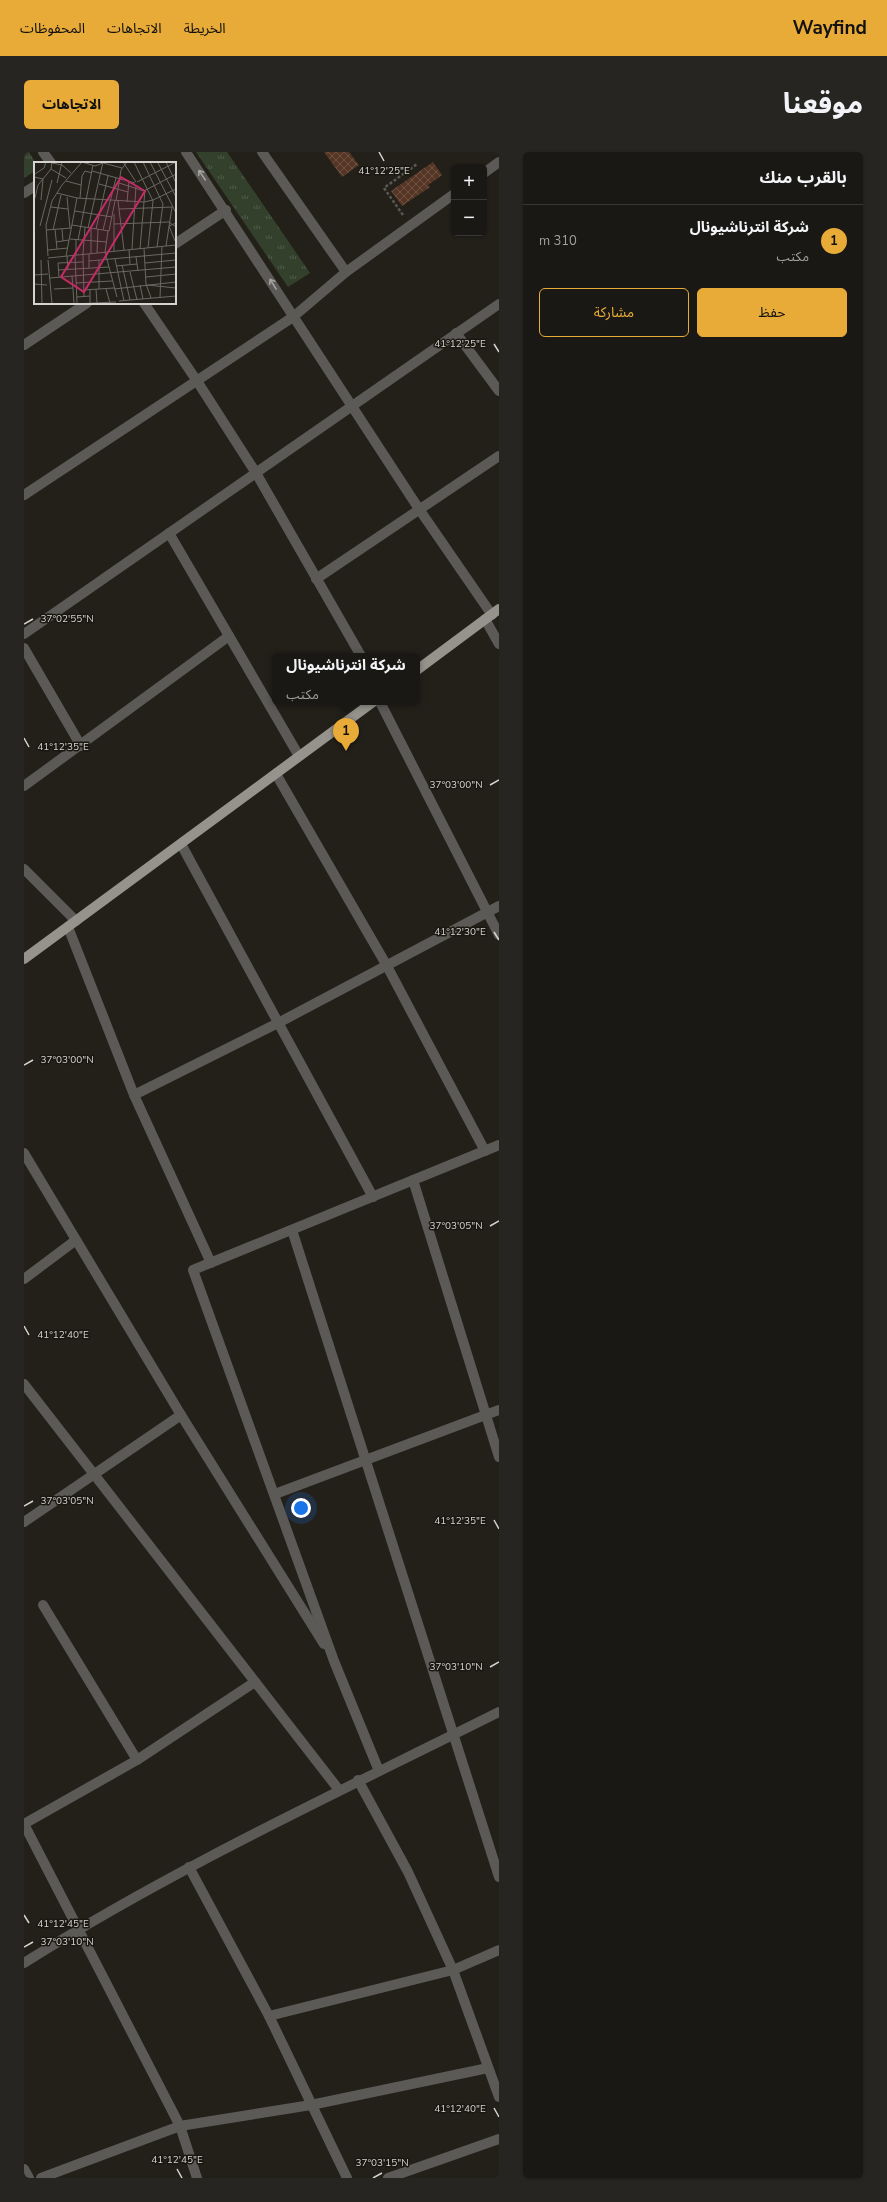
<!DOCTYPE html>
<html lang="ar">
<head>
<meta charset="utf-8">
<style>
  body { margin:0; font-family:"Nunito Sans","Noto Sans Arabic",sans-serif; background:#272522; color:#f1f3f6; direction:rtl }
  .controls { position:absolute; right:12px; top:12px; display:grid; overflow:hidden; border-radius:6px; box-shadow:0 1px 3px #0004 }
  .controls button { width:36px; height:36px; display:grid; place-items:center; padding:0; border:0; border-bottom:1px solid #383734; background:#1a1814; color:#f1f3f6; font:20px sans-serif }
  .you { position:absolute; left:277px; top:1356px; width:14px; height:14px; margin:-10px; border:3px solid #fff; border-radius:50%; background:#1a73e8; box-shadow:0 0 0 6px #1a73e833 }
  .badge { display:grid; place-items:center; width:26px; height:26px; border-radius:50%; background:#e9ab38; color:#111; font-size:13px; font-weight:700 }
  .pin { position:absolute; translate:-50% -33px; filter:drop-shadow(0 1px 2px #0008) }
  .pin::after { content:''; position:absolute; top:21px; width:14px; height:12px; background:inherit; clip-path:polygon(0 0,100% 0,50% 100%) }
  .popup { position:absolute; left:248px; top:501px; width:148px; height:52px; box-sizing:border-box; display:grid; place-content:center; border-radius:6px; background:#1a1814; filter:drop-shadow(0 1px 3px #0005); font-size:13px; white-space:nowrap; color:#9fa0a0 }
  .popup b { font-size:15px; color:#f1f3f6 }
  .popup::after { content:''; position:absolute; left:50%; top:100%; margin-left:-8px; border:8px solid transparent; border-top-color:#1a1814 }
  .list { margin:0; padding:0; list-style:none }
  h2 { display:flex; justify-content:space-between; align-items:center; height:52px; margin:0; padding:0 16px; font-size:17px }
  h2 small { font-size:13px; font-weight:400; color:#9fa0a0 }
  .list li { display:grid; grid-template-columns:26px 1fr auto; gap:12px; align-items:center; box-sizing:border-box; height:72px; padding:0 16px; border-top:1px solid #383734 }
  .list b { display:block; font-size:15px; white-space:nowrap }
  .list p { margin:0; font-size:13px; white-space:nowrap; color:#9fa0a0 }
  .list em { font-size:13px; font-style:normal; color:#9fa0a0 }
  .actions { display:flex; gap:8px; padding:12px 16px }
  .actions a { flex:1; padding:9px 0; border:1px solid #e9ab38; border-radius:6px; text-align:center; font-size:14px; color:#e9ab38 }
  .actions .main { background:#e9ab38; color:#111 }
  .map { position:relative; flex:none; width:475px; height:2026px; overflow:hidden; direction:ltr; border-radius:6px }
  header { display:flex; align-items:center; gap:24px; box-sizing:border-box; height:56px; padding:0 20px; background:#e9ab38; color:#111 }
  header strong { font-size:19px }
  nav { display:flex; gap:22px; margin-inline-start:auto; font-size:14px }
  .intro { display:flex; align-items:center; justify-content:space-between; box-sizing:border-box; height:96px; padding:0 24px }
  h1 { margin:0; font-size:28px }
  .button { padding:10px 18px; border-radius:6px; background:#e9ab38; color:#111; font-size:14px; font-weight:700 }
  main { display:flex; gap:24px; padding:0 24px }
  aside { flex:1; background:#1a1814; border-radius:6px; box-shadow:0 1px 3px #0004 }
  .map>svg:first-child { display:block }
  .park { fill:url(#park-tufts) }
  .building { fill:url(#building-cross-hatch) }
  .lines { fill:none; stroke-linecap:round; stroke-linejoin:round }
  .path { stroke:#5a5852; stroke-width:2.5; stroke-dasharray:3 2; stroke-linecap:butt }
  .minor { stroke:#5b5a56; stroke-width:10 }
  .tertiary { stroke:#5b5a56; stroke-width:10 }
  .primary { stroke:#95938c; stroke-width:10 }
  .oneway { stroke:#a4a39f }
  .ticks { fill:none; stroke:#d5d3cf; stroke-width:1.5 }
  .inset-road { fill:none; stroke:#6a6862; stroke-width:1 }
  .view { fill:#c42b67; fill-opacity:0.15; stroke:#c42b67; stroke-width:2 }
  .inset-edge { fill:none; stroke:#d5d3cf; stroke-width:2 }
  .ticks-label { font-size:10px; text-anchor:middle; fill:#d5d3cf; stroke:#1a1711; stroke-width:3; stroke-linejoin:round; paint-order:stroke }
</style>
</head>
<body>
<header>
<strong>Wayfind</strong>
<nav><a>الخريطة</a><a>الاتجاهات</a><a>المحفوظات</a></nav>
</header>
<div class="intro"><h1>موقعنا</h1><a class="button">الاتجاهات</a></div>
<main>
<aside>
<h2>بالقرب منك<small></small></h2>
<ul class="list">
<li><span class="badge">1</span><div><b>شركة انترناشيونال</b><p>مكتب</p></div><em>310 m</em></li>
</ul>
<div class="actions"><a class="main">حفظ</a><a>مشاركة</a></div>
</aside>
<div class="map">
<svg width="475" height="2026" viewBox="0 0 475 2026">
  <defs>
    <pattern id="park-tufts" width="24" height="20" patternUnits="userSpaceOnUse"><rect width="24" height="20" fill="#33412c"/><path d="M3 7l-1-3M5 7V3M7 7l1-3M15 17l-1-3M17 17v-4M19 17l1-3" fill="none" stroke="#505c4a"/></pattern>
    <pattern id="building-cross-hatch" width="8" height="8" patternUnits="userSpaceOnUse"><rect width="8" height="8" fill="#553524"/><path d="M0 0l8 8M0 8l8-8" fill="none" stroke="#6d5143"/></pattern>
  </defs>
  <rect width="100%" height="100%" fill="#23201a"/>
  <g class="park">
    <polygon points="0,0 5,0 12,11 11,19 0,26"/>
    <polygon points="172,0 203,0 286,121 264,135"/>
  </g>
  <g class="building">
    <polygon points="300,0 325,0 335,13 318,25"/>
    <polygon points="409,10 418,23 404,33 406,35 378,54 367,39"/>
  </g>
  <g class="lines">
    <polyline class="path" points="379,63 360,36 393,12"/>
    <g class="minor">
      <polyline points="19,0 27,11"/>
      <polyline points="162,0 395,357 468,463"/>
      <polyline points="238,0 322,120"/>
      <polyline points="460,21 475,10"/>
      <polyline points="0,41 11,34"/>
      <polyline points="151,92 202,58"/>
      <polyline points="120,151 173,229 232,321 337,504"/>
      <polyline points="432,181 475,239"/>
      <polyline points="0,193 63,151"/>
      <polyline points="0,343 269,165 322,120 430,42"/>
      <polyline points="145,381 275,604"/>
      <polyline points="292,427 475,304"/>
      <polyline points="461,467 475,492"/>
      <polyline points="0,482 475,152"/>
      <polyline points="0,496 57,594"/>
      <polyline points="356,550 475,783"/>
      <polyline points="252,622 363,814 461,999"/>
      <polyline points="0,634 205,484"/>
      <polyline points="157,692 349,1045"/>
      <polyline points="44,775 110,943 187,1111"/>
      <polyline points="110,943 254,871 475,754"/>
      <polyline points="0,1001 157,1263 300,1492"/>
      <polyline points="389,1028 475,1305"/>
      <polyline points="268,1078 475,1725"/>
      <polyline points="0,1127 52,1088"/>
      <polyline points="0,1232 315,1638"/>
      <polyline points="251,1342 475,1258"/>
      <polyline points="0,1370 157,1263"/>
      <polyline points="19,1453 113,1608"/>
      <polyline points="355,1619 310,1509 169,1118 475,993"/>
      <polyline points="334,1628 384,1720 429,1818 475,1945"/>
      <polyline points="0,1672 156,1974 173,2026"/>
      <polyline points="0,1672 113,1608 231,1530"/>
      <polyline points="165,1715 245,1864 323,2026"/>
      <path d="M0 1811C152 1715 315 1640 475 1560"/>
      <polyline points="245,1864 429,1818 475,1798"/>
      <polyline points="0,2017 5,2026"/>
      <polyline points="17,2026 156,1974 287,1953 464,1916"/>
      <polyline points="364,2026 475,1987"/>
    </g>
    <polyline class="tertiary" points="0,717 52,769"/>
    <g class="primary">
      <polyline points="393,518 475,457"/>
      <polyline points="0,807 349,550"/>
    </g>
  </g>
  <defs><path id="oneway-shaft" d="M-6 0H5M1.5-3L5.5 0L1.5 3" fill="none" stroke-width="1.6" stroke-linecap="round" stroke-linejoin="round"/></defs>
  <g class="oneway">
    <use href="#oneway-shaft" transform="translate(178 23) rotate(-124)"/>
    <use href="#oneway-shaft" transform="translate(249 132) rotate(-122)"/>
  </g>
  <path class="ticks" d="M355 0 360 9M470 192 475 200M0 472 9 467M0 586 5 595M466 633 475 628M470 780 475 788M0 913 9 908M466 1074 475 1069M0 1174 5 1183M0 1354 9 1349M470 1368 475 1377M466 1515 475 1510M0 1763 5 1771M0 1795 9 1790M470 1956 475 1965M153 2017 158 2026M349 2026 358 2021"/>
  <g transform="translate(10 10)">
    <rect width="142" height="142" fill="#23201a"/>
    <path class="inset-road" d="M48 0 61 4 69 1 88 6M89 0 102 20M100 0 119 39 114 86M109 0 129 42 123 85M116 0 142 51M132 0 142 21M18 1 28 3 37 11M124 1 142 35M17 7 32 16M58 9 101 21M1 12 10 6 12 0M0 15 9 17 7 38M32 19 47 23M103 20 142 0M23 21 28 0M85 21 110 29 142 12M65 22 94 30M23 31 43 36 110 40 119 38 142 27M33 35 36 66M1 36 4 23 17 7 18 0M46 36 48 14 51 9 58 11M82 39 87 8 93 0M84 39 90 88M93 40 95 19M17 45 34 47M85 47 139 45M41 49 78 55M80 52V89M80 62 135 60 142 65M38 63 75 69 81 39M6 64 18 18M54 66 69 0M21 67 23 87M28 67 29 79M62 67 74 14M12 68 37 66M19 68 27 33M69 68 82 16M36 77 73 80M44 78 59 3M141 79 135 64 142 61M22 80 35 78M132 84 138 45M110 86 112 122 117 136M98 87 102 24M106 87 111 28M14 88 34 86M95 88 96 102M71 90 83 135M71 90 74 69M57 91V66M63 91 64 67M49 92 50 135M49 92 51 65M41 93 43 141M42 93V77M14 94 12 63 18 39 28 23 48 0M32 94 43 36M33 94 34 108M102 95 104 109M14 96 142 83M81 97 90 139M7 98 8 142M14 98 18 142M55 99 142 91M111 101 142 98M88 103 96 138M82 104 103 102M55 106V92M24 108 75 105M96 110 103 138M0 113 14 112M38 114 40 141M25 115 24 101 49 100M112 115 142 112M16 116 142 105M42 121 78 119M0 122 13 123M106 123 109 137M113 123 142 126M20 127 39 126M56 127V141M62 127 63 141M65 127V98M72 127 76 141M80 127 142 120M49 128 80 126M43 135 56 134M126 136 128 84M85 139 142 134M38 142 82 140"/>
    <path class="view" d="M87 15 111 29 50 130 27 115Z"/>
    <rect width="142" height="142" class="inset-edge"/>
  </g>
  <g class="ticks-label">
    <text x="360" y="22">41°12'25"E</text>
    <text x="436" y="195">41°12'25"E</text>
    <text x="43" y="470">37°02'55"N</text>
    <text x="39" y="598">41°12'35"E</text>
    <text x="432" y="636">37°03'00"N</text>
    <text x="436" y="783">41°12'30"E</text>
    <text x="43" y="911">37°03'00"N</text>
    <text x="432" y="1077">37°03'05"N</text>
    <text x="39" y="1186">41°12'40"E</text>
    <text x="43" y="1352">37°03'05"N</text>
    <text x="436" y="1372">41°12'35"E</text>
    <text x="432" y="1518">37°03'10"N</text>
    <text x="39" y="1775">41°12'45"E</text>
    <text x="43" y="1793">37°03'10"N</text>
    <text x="436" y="1960">41°12'40"E</text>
    <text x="153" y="2011">41°12'45"E</text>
    <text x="358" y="2014">37°03'15"N</text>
  </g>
</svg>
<div class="controls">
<button>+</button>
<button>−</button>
</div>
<div class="you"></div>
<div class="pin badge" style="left:322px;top:599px">1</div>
<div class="popup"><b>شركة انترناشيونال</b>مكتب</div>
</div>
</main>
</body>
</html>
